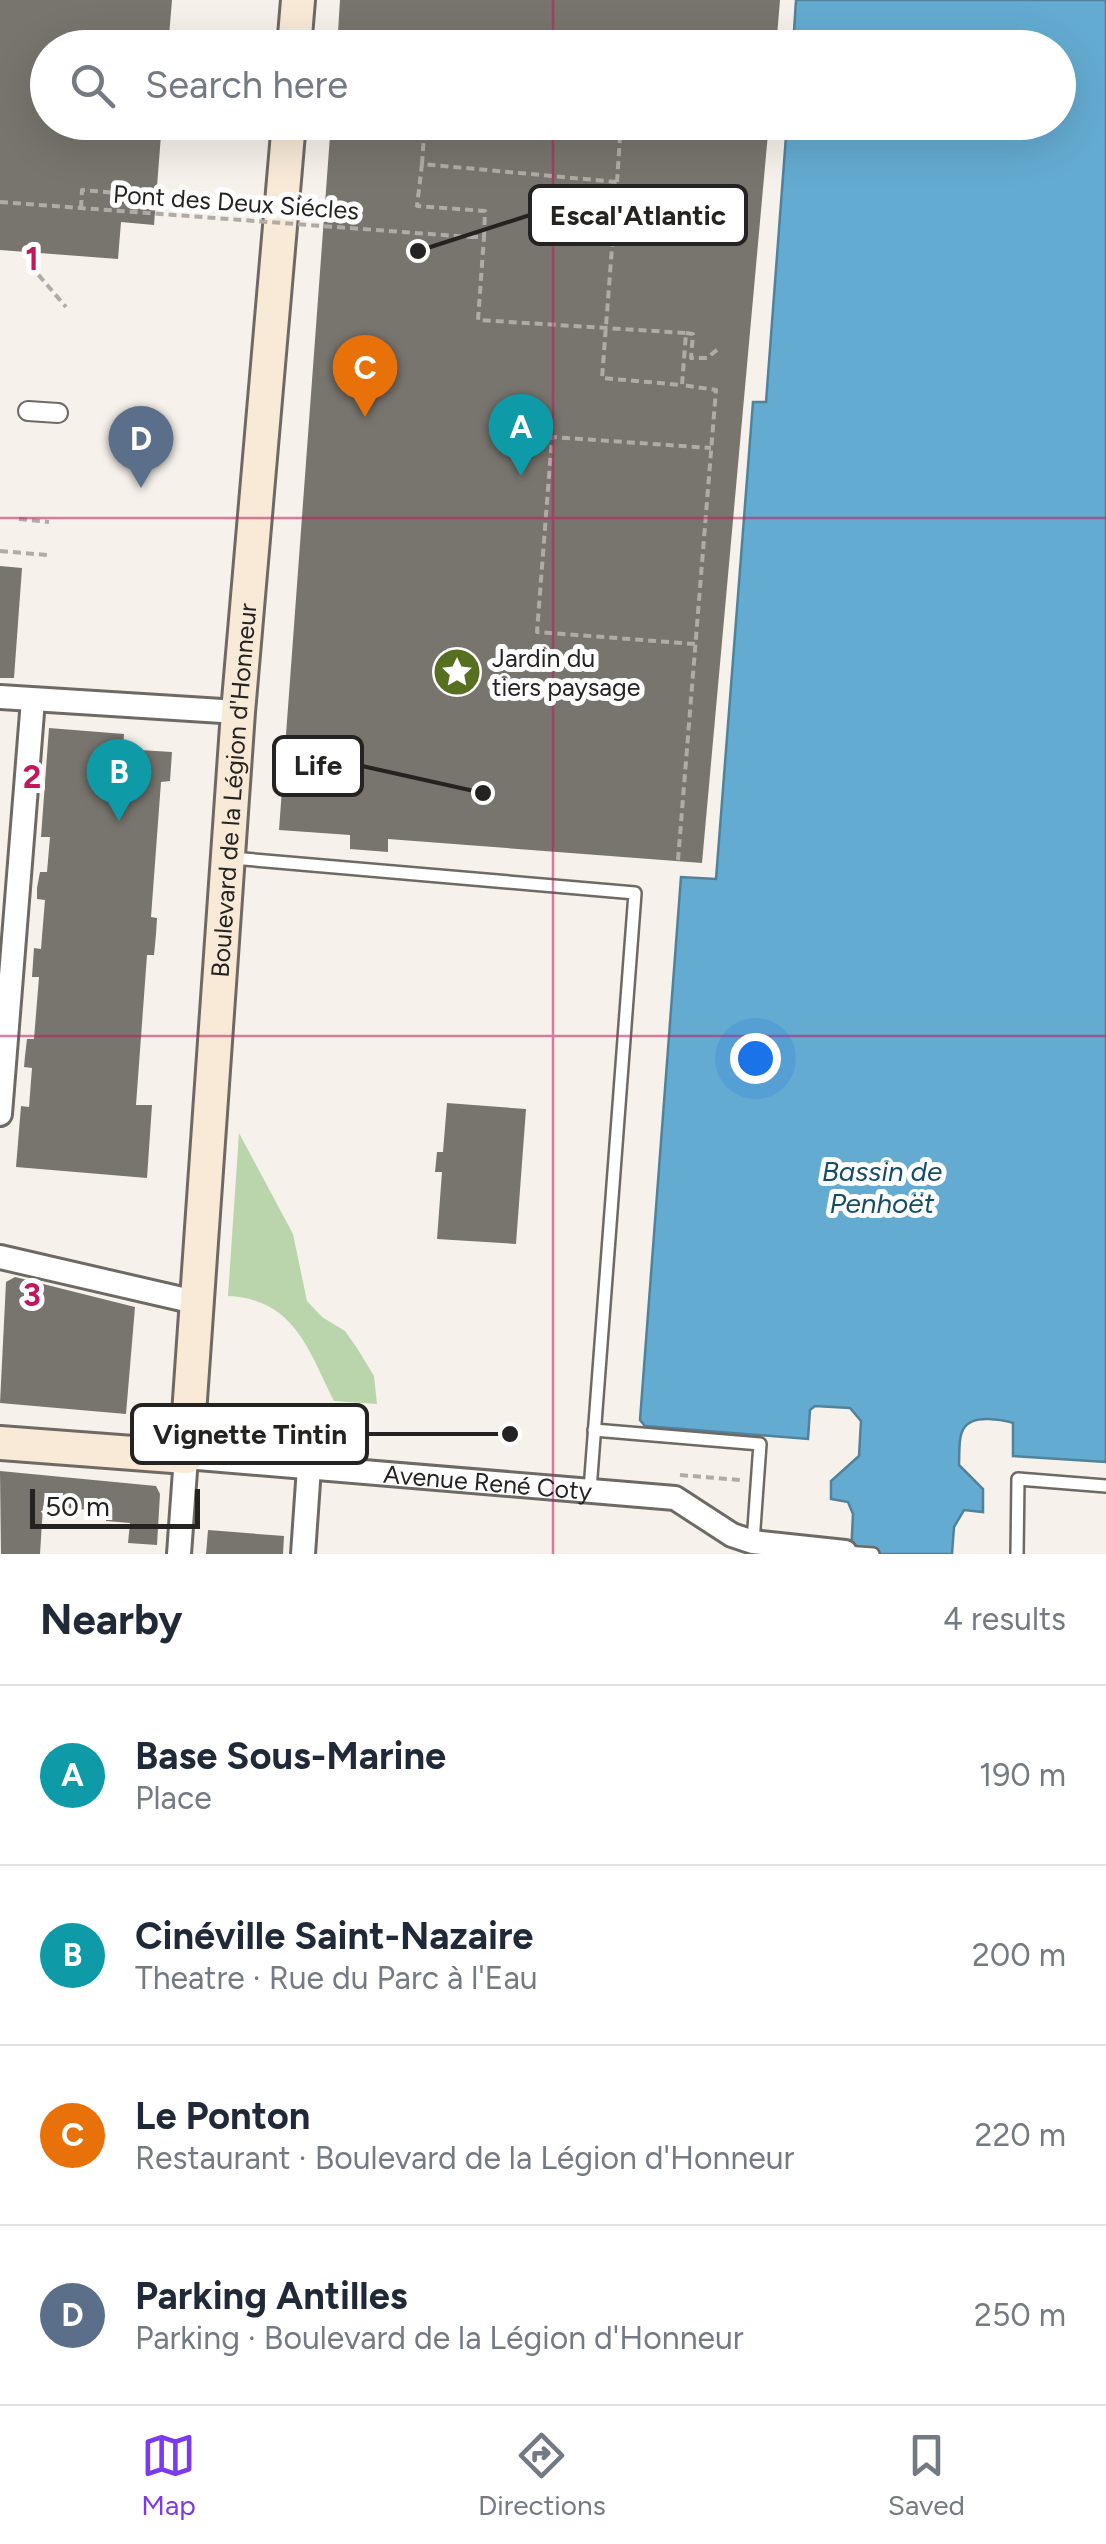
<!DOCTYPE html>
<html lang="en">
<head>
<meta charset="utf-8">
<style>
  body { margin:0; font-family:Figtree,sans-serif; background:#f6f6f7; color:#1f2937 }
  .scale { position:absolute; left:30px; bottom:25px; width:170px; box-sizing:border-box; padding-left:10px; border:5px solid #252321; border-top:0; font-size:28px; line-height:35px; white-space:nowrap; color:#252321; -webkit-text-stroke:8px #fff; paint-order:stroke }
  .you { position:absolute; left:755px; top:1058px; width:35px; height:35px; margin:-25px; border:8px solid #fff; border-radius:50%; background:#1a73e8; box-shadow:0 0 0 15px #1a73e833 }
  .badge { display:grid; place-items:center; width:65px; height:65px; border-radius:50%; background:#7c3aed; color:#fff; font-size:32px; font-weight:700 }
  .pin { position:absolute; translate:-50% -82px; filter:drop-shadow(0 2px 5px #0008) }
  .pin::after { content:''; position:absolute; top:52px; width:35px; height:30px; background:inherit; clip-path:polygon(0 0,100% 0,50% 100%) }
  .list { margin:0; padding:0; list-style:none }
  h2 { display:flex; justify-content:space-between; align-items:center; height:130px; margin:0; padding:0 40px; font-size:42px }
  h2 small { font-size:32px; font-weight:400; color:#747a83 }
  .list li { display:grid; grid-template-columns:65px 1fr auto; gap:30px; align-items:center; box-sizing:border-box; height:180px; padding:0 40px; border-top:2px solid #e0e1e3 }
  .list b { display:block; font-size:38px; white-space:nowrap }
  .list p { margin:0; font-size:32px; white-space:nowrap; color:#747a83 }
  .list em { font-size:32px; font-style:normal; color:#747a83 }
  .icon { flex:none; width:55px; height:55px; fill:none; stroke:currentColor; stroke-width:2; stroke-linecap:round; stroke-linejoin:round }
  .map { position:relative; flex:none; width:1106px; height:1554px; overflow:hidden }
  .search { position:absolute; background:#fff; box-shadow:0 10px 40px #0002; left:30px; right:30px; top:30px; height:110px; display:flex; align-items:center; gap:25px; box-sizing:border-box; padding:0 35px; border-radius:55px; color:#747a83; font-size:38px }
  .sheet { height:850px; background:#fff }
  nav { display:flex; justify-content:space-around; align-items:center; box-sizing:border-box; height:140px; border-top:2px solid #e0e1e3; background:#fff; font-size:28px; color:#747a83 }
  nav a { display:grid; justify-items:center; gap:5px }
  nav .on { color:#7c3aed }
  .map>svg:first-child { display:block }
  .green { fill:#bad4ac }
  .water { fill:#64abd1; stroke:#51829c; stroke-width:2.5 }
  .building { fill:#78746e }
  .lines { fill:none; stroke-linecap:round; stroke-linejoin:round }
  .service-casing { stroke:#6e6963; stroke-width:16 }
  .pedestrian-casing { stroke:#6e6963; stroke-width:22 }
  .minor-casing { stroke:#6e6963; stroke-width:28 }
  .secondary-casing { stroke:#6e6963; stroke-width:38 }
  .path { stroke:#b0aba6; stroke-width:4; stroke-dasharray:8 5; stroke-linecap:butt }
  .service { stroke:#fff; stroke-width:11 }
  .pedestrian { stroke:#fff; stroke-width:18 }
  .minor { stroke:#fff; stroke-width:22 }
  .secondary { stroke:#f8ead7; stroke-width:32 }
  .path-bridge { stroke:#b0aba6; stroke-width:4; stroke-dasharray:8 5; stroke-linecap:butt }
  .grid { fill:none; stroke:#c2185b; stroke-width:2.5; stroke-opacity:0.55 }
  .labels { text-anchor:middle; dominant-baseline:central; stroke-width:10; stroke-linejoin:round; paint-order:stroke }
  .street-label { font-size:25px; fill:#252321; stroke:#fff }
  .poi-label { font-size:25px; fill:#252321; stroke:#fff; text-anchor:start }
  .water-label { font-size:28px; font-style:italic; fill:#144d68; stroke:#fff }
  .grid-label { font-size:32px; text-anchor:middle; font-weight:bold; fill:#c2185b; stroke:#fff; stroke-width:10; stroke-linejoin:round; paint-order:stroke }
  .leader { fill:none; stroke:#252321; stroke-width:4 }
  .callout-dot { fill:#252321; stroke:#fff; stroke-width:4 }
  .callout { fill:#fff; stroke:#252321; stroke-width:4 }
  .callout-label { font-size:28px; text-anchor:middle; font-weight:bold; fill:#252321 }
</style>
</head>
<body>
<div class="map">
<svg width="1106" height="1554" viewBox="0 0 1106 1554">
  <rect width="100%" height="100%" fill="#f7f1eb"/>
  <path class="green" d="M239 1133 293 1234 307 1301 322 1317 345 1331 357 1348 374 1376 377 1404 334 1401C308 1349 294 1299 228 1296Z"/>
  <path class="water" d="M796 0H1106V1462L1013 1456V1423C1005 1420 998 1420 989 1419 956 1418 960 1439 959 1465L983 1489V1512L964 1510 954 1527 952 1554H851L853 1514 848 1502 831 1499V1481L859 1456 861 1421 850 1408 815 1406 810 1410 808 1439 645 1426 640 1420 681 877 716 879 753 402H766L787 123 1058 122V48L793 47Z"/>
  <g class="building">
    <polygon points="0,0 172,0 168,48 48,48 48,122 162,122 154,225 121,222 118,259 0,250"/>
    <polygon points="340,0 780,0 776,48 337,48"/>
    <polygon points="331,122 769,122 702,863 388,839 388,852 350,849 350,835 279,830"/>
    <polygon points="0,566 22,568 14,678 0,678"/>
    <polygon points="49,728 124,734 123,749 172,752 170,781 161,782 151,917 157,918 156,934 154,955 147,955 136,1105 152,1105 147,1178 16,1167 21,1106 29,1107 32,1068 24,1067 25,1056 27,1039 34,1039 39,977 32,977 34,948 41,949 43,924 45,900 37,899 37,888 40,872 47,872 50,837 41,837"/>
    <polygon points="447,1103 526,1109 516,1244 437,1239 442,1172 435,1172 437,1152 443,1152"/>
    <polygon points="15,1277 135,1307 126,1414 0,1403 6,1282"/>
    <polygon points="0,1471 156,1486 160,1494 157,1545 128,1543 130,1523 106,1521 106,1513 100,1511 43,1506 40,1554 1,1554"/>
    <polygon points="208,1530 284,1536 283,1554 206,1554"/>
  </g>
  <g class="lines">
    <g class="service-casing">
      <g id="service">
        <polyline points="232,858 635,893 590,1490"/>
        <polyline points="594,1430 760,1444 753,1542"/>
        <polyline points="845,1552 873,1554"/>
        <polyline points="1017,1554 1018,1479 1106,1486"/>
      </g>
    </g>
    <g class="pedestrian-casing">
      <polyline id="pedestrian" points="28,411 58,413"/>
    </g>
    <g class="minor-casing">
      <g id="minor">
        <polyline points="0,697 238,712"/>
        <polyline points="0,1114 33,700"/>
        <polyline points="0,1257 195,1302"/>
        <path id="s1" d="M179 1554 186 1457 675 1498 732 1535 753 1542 845 1552"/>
        <polyline points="303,1554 309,1468"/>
      </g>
    </g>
    <g class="secondary-casing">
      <g id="secondary">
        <polyline points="294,48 298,0"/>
        <path id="s2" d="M0 1443 186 1457 238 712 289 122"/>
      </g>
    </g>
    <g class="path">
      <polyline points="431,48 431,44"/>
      <polyline points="422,164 425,122"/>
      <polyline points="617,182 621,122"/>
      <polyline points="81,208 82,190 166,197"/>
      <polyline points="470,237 484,237 485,211 417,206 422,164 617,182 602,378 682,385 686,333 478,320 484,237"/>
      <polyline points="30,265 66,307"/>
      <polyline points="686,333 693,334 691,358 707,358 718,349"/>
      <polyline points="19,519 49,522"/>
      <polyline points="0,551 47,555"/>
      <polyline points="695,644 537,632 552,437 711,448"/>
      <polyline points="678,860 716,390 682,385"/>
      <polyline points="680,1475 740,1480"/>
    </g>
    <use href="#service" class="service"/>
    <use href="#pedestrian" class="pedestrian"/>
    <use href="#minor" class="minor"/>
    <use href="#secondary" class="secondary"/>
    <polyline class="path-bridge" points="0,202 470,237"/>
  </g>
  <path class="grid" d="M553 0V48M553 122V1554M0 518H1106M0 1036H1106"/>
  <defs>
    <g id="sight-disc" transform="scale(2.5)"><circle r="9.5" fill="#566f21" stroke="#fff"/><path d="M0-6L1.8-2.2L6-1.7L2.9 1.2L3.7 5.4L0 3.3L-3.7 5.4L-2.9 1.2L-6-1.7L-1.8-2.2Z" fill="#fff"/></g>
  </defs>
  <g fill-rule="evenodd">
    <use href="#sight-disc" x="457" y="672"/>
  </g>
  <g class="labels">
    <g class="street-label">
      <text transform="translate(236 202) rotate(4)">Pont des Deux Siécles</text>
      <text stroke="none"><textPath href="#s2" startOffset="855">Boulevard de la Légion d'Honneur</textPath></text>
      <text stroke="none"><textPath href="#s1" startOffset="400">Avenue René Coty</textPath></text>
    </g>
    <g class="poi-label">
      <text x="492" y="658">Jardin du<tspan x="492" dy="29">tiers paysage</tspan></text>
    </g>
    <g class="water-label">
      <text x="882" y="1171">Bassin de<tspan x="882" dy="32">Penhoët</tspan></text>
    </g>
  </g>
  <g class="grid-label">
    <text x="32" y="270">1</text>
    <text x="32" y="788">2</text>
    <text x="32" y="1306">3</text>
  </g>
  <path class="leader" d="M418 251L530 215M483 793L362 766M510 1434L367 1434"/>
  <g class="callout-dot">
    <circle cx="418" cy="251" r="10"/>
    <circle cx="483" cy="793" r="10"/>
    <circle cx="510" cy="1434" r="10"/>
  </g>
  <g class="callout">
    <rect x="530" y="186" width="216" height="58" rx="10"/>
    <rect x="274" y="737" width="88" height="58" rx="10"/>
    <rect x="132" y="1405" width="235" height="58" rx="10"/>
  </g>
  <g class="callout-label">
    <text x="638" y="225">Escal'Atlantic</text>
    <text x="318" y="775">Life</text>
    <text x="250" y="1444">Vignette Tintin</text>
  </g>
</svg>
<div class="scale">50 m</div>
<div class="you"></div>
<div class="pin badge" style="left:521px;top:476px;background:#0f9aa8">A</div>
<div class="pin badge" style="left:119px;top:821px;background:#0f9aa8">B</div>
<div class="pin badge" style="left:365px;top:417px;background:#e8710a">C</div>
<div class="pin badge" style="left:141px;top:488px;background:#5c6f8a">D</div>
<div class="search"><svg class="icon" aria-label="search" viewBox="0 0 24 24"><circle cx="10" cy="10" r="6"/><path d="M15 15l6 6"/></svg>Search here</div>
</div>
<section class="sheet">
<h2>Nearby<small>4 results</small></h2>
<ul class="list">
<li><span class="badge" style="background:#0f9aa8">A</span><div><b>Base Sous-Marine</b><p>Place</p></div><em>190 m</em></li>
<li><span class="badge" style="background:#0f9aa8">B</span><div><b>Cinéville Saint-Nazaire</b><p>Theatre · Rue du Parc à l'Eau</p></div><em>200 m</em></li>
<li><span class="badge" style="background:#e8710a">C</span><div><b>Le Ponton</b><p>Restaurant · Boulevard de la Légion d'Honneur</p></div><em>220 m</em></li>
<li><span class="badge" style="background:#5c6f8a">D</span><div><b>Parking Antilles</b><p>Parking · Boulevard de la Légion d'Honneur</p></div><em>250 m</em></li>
</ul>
</section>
<nav>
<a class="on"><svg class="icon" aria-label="map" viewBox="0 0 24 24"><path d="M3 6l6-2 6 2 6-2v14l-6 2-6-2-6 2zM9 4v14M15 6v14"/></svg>Map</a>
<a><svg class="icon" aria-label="directions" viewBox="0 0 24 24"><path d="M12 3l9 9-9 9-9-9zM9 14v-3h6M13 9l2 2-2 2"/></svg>Directions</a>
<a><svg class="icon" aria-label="saved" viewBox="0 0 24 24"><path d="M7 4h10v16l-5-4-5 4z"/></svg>Saved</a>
</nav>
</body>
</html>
